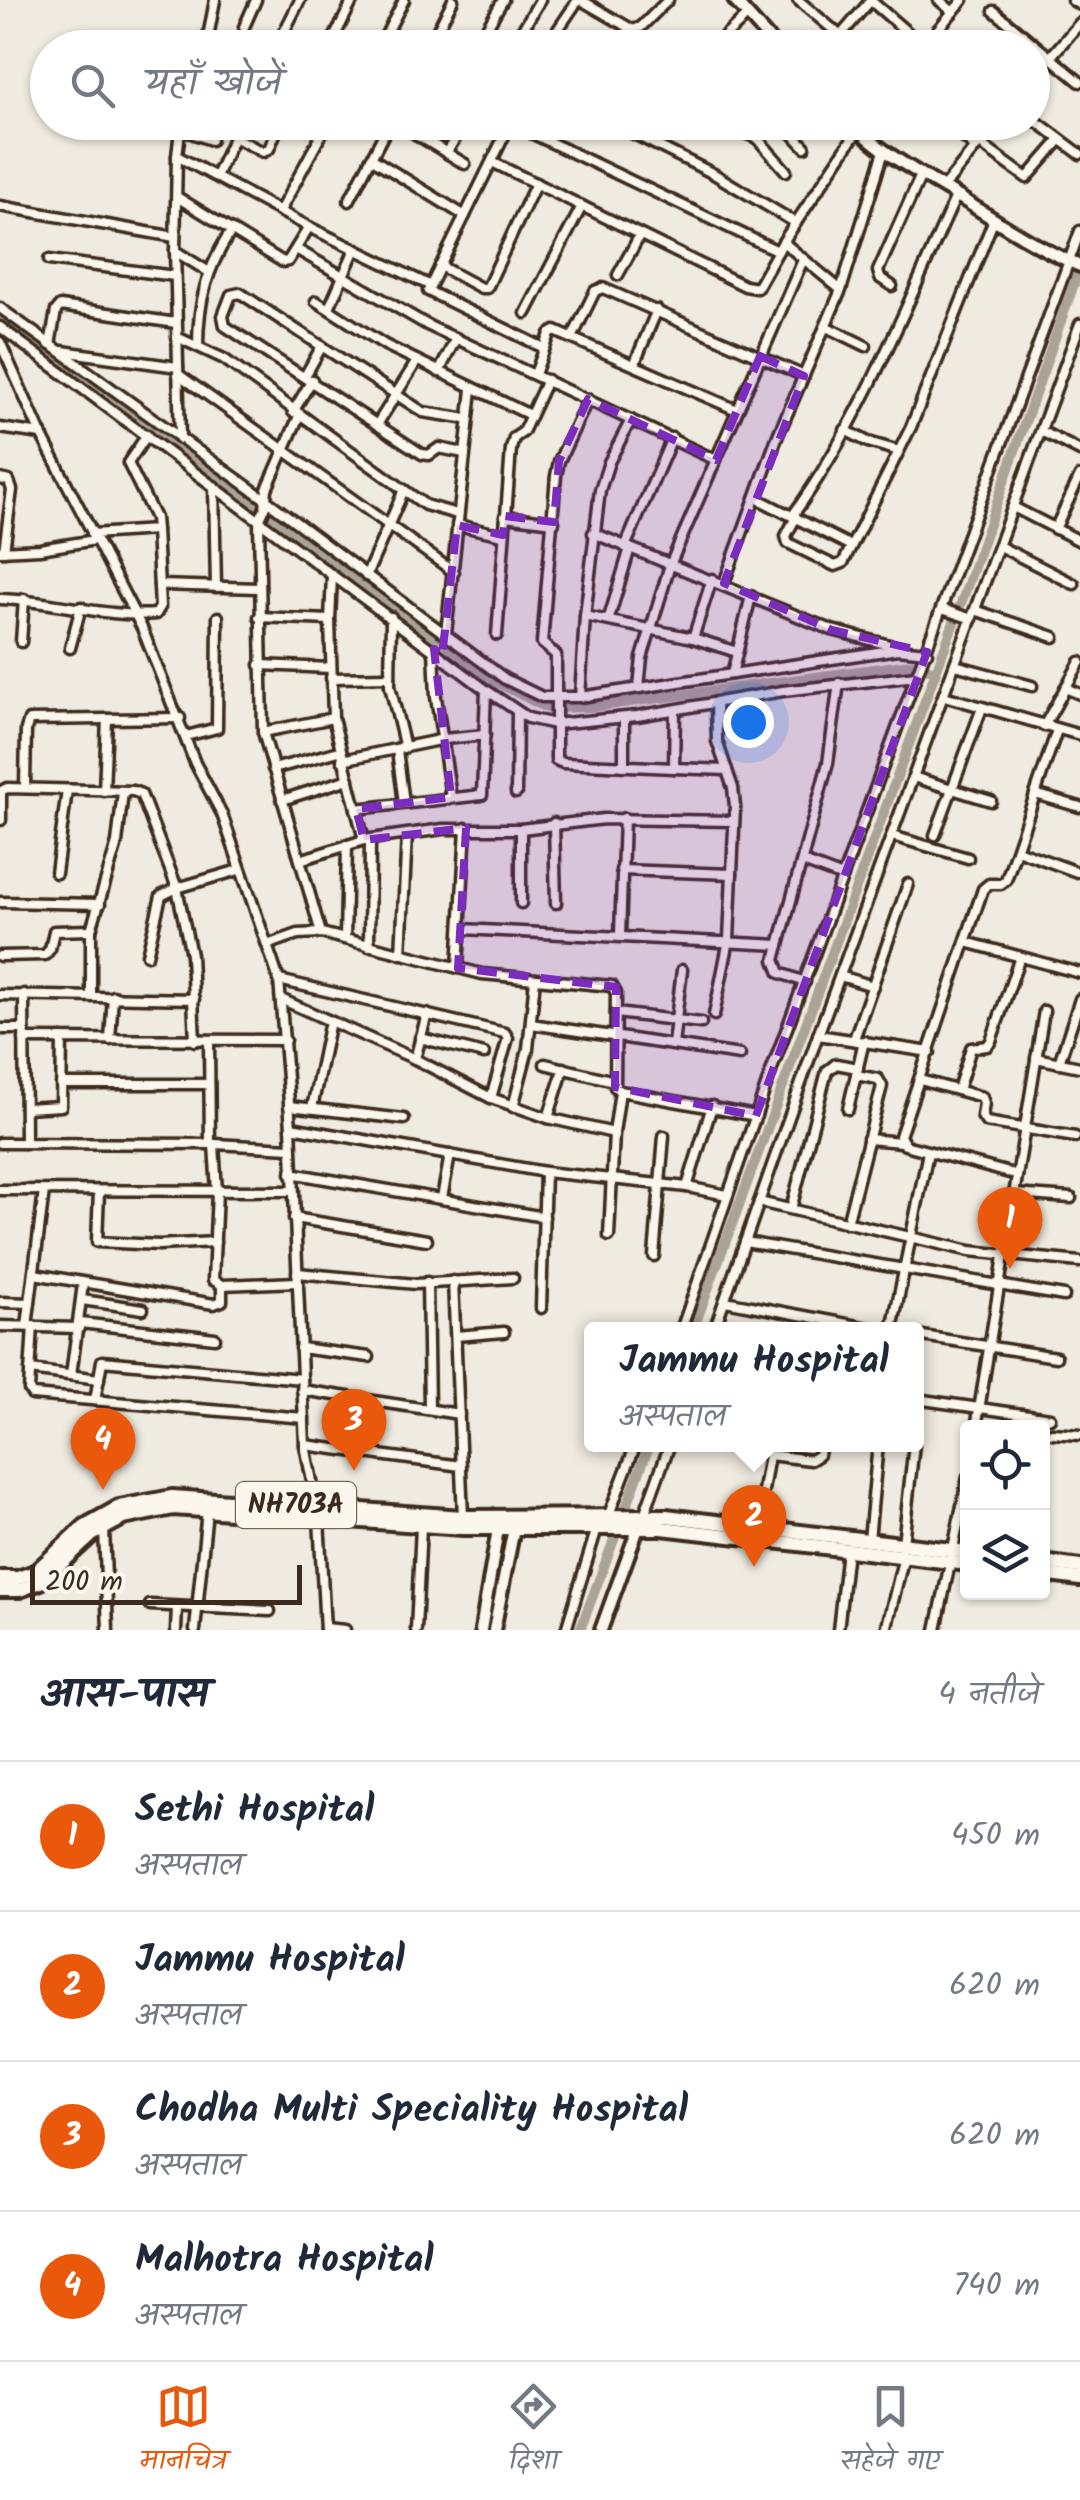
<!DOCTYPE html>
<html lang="hi">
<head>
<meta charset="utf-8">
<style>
  body { margin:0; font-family:Kalam,"Playpen Sans Deva",sans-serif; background:#f2f2f3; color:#1f2937 }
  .controls { position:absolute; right:30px; bottom:30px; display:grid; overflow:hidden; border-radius:10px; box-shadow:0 2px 8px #0004 }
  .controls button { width:90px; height:90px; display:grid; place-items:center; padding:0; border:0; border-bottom:2px solid #e0e1e3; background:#fff; color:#1f2937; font:50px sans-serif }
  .scale { position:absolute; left:30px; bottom:25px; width:272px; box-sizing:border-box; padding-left:10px; border:5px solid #3b2a1e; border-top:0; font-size:28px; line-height:35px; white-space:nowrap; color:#3b2a1e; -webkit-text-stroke:8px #fbf7ec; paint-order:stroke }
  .you { position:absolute; left:748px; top:722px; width:35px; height:35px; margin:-25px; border:8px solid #fff; border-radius:50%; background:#1a73e8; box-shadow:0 0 0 15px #1a73e833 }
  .badge { display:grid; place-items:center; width:65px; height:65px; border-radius:50%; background:#ea580c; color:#fff; font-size:32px; font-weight:700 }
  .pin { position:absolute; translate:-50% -82px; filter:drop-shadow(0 2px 5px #0008) }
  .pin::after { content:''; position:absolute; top:52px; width:35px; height:30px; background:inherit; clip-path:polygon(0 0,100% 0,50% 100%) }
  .popup { position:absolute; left:584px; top:1322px; width:340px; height:130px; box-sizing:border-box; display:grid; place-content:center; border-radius:10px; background:#fff; filter:drop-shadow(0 2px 8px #0005); font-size:32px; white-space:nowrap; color:#747a83 }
  .popup b { font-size:38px; color:#1f2937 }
  .popup::after { content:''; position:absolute; left:50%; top:100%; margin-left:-20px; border:20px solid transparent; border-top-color:#fff }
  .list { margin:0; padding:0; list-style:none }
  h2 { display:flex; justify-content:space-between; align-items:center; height:130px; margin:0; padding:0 40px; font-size:42px }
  h2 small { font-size:32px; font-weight:400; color:#747a83 }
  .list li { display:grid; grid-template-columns:65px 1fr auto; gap:30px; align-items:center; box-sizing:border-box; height:150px; padding:0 40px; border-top:2px solid #e0e1e3 }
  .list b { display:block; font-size:38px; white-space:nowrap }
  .list p { margin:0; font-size:32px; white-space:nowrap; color:#747a83 }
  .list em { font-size:32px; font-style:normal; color:#747a83 }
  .icon { flex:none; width:55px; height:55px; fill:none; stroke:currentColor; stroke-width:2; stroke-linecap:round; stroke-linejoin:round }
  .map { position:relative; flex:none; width:1080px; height:1630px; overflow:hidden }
  .search { position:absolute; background:#fff; box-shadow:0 2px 8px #0004; left:30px; right:30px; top:30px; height:110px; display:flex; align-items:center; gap:25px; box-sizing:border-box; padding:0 35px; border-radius:55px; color:#747a83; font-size:38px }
  .sheet { height:730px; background:#fff }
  nav { display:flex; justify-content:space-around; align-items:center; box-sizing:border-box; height:140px; border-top:2px solid #e0e1e3; background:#fff; font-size:28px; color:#747a83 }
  nav a { display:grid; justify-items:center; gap:5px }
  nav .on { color:#ea580c }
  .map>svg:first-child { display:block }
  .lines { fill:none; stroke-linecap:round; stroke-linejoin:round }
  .canal { stroke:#aca397; stroke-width:10 }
  .minor-casing { stroke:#3b2a1e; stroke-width:15 }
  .tertiary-casing { stroke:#3b2a1e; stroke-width:18 }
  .trunk-casing { stroke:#3b2a1e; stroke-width:20 }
  .minor { stroke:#fbf7ec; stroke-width:8 }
  .tertiary { stroke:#fbf7ec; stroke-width:10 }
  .trunk { stroke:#fbf7ec; stroke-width:12 }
  .marked { fill:#7b2cbf; fill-opacity:0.2; stroke:#7b2cbf; stroke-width:8; stroke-dasharray:20 12; stroke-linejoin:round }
  .labels { text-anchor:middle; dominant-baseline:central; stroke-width:8; stroke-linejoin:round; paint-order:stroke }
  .shield { fill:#fbf7ec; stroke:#75685c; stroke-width:2.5 }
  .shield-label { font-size:28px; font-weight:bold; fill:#3b2a1e }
</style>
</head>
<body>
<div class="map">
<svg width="1080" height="1630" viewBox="0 0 1080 1630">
  <rect width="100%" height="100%" fill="#f0ebe0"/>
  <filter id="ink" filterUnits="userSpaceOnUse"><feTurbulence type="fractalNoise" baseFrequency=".01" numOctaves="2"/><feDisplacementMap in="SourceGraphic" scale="20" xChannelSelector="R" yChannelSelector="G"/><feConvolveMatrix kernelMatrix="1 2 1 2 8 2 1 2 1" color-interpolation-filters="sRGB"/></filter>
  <g filter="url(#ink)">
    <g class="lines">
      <g class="canal">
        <polyline points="0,316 493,680 547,708 592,707 911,664 936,671"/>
        <polyline points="693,1330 964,595 1080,267"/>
        <polyline points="580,1630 650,1444"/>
      </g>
      <g class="minor-casing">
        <g id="minor">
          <polyline points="581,0 633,30 641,27 668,0"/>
          <polyline points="798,0 855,48"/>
          <polyline points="870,0 923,46"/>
          <polyline points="939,0 953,12"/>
          <polyline points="1072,0 1080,5"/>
          <polyline points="994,11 1080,82"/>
          <polyline points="244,27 256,0"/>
          <polyline points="523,28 549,43 578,0"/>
          <polyline points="555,35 578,48"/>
          <polyline points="207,41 225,48"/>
          <polyline points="206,48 215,0"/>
          <polyline points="276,48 300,0"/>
          <polyline points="329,48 353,0"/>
          <polyline points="379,48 404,0"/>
          <polyline points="428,48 453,0"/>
          <polyline points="475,48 503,0"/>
          <polyline points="512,48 540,0"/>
          <polyline points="712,48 747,16"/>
          <polyline points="830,48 871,0"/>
          <polyline points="922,48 963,0"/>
          <polyline points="1032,78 1080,23"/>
          <polyline points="1032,118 1080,154"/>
          <polyline points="241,122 234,137 263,152 269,149 280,122"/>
          <polyline points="396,122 465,164"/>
          <polyline points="508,122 778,251"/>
          <polyline points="610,122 714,174 796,223"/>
          <polyline points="718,122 757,138 771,122"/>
          <polyline points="782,122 805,147"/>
          <polyline points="946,122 976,148"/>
          <polyline points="510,124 428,291 544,348"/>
          <polyline points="180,129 211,140"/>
          <polyline points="419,137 428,122"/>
          <polyline points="757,138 786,171"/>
          <polyline points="979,143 1027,178 1060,140"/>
          <polyline points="446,153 466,122"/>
          <polyline points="177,156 309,227 429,285"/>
          <polyline points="371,158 465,216"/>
          <polyline points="492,162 745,286 757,288 783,242 858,130"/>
          <polyline points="216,176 234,137"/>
          <polyline points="943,188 996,122"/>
          <polyline points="177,197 283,262 288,261 309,227"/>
          <polyline points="349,201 390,122"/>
          <polyline points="0,206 175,237"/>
          <polyline points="280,211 328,122"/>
          <polyline points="783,242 841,290"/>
          <polyline points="296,249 429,326 716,460"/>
          <polyline points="175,251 209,272"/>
          <polyline points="49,260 175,276"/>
          <polyline points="440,266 481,288 487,288 536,183"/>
          <polyline points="618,275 640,235"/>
          <polyline points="892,286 880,278 878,271 921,175"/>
          <polyline points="316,301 385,345 530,415"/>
          <polyline points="0,308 265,499 505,679 542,697 580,697 898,649 927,652"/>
          <polyline points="329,308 355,249"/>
          <polyline points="526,313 582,206"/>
          <polyline points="0,327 486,690 528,718 555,724 637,716 783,691 916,676"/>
          <polyline points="827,327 866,346"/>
          <polyline points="177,337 224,359 425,505 457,514"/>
          <polyline points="572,338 595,291 603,288 804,376"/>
          <polyline points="0,342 41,434 142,628 195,763 222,814 279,980 291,1127 305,1445 319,1518 325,1630"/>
          <polyline points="50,345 56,311 60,306 176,323"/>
          <path d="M198 345C198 302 207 267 232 230"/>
          <polyline points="62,351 178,367"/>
          <polyline points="634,365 657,310"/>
          <polyline points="439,372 456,338"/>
          <polyline points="178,374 454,572"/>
          <polyline points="535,374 550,334 555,331 737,410"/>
          <polyline points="305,376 322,346"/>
          <polyline points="588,399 559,461 556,476 542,643 556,655 556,760 563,763 674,768"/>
          <polyline points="293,412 312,380"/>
          <polyline points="299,416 267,489 265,508 259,521 263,732 321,933"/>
          <polyline points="378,423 417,361"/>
          <polyline points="0,428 41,434"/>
          <polyline points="845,430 868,442 899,451"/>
          <polyline points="1041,431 1080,451"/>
          <polyline points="180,439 175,251 177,156 181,122"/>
          <polyline points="464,453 439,448 429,455 422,454 225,326 223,316 231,295 240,293 423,412 468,419"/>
          <polyline points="0,479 9,481 12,490 4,551"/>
          <polyline points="214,486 216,587"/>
          <polyline points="756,498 851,546"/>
          <polyline points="1013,507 1080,541"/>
          <path d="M793 515C863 418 907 304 956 196"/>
          <polyline points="505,516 554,522"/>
          <polyline points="796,517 786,536 788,543 835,566 843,563 911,427 994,219"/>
          <polyline points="457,525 503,535"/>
          <polyline points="1055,529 1080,476"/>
          <polyline points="593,533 832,630 897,647"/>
          <polyline points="92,534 156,530 155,518 128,463 147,435"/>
          <polyline points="999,546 1074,584"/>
          <polyline points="625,547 672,438"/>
          <polyline points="0,551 40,549 95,540"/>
          <polyline points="332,576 330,620 333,718 364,840"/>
          <polyline points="366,576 404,490"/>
          <polyline points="724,583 778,435 841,290 884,151"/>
          <polyline points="159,585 259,588"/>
          <path d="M0 599C52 600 105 618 156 614L160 607 156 530"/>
          <polyline points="942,609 972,619"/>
          <polyline points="975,610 1054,637"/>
          <polyline points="585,616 693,638 737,652"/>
          <polyline points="259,617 330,620"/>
          <polyline points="391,617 390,686 405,748"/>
          <polyline points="609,618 630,548"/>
          <polyline points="446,634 472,389"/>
          <polyline points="497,635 511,449 514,438 523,432 547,380"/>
          <polyline points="693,638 712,579"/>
          <polyline points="21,642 24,599"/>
          <polyline points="70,648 81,607"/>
          <polyline points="434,649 436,697 451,797"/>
          <polyline points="260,665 331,668"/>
          <polyline points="955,665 1032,686"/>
          <polyline points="732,674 751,596"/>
          <polyline points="331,678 390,677"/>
          <polyline points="639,687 642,658 670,565 803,260"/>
          <polyline points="1065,688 1080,694"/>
          <polyline points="944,696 1080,735"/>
          <polyline points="580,697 585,616 600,490 609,462 631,420"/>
          <polyline points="675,710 674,768 727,770"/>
          <polyline points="1044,726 1080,662"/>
          <polyline points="263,732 333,718"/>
          <polyline points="186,736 217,728 218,617"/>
          <polyline points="397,750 404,803"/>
          <polyline points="342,760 444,739 485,735"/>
          <polyline points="624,766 624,718"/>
          <polyline points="273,769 339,751"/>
          <polyline points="913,777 991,801"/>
          <polyline points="25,788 26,729 29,720 180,718"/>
          <polyline points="104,791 107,719"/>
          <polyline points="516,793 517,712"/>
          <polyline points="1035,794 1080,807"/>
          <polyline points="282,800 349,779"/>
          <polyline points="356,809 482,795 486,690"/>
          <polyline points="1,820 1,791 7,788 133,791 141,794 177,888 191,955 195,1041"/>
          <polyline points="554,823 556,903"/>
          <polyline points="521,829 521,903"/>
          <polyline points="935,835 982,708"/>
          <polyline points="892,836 968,858"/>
          <polyline points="1017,850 1077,872"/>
          <polyline points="300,860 364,840 443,829 521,829 604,819 734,821"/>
          <polyline points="803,862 843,877"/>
          <polyline points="621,870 732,874"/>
          <polyline points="56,873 67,790"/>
          <polyline points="0,902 100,904"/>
          <polyline points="463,929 779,945"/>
          <polyline points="620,935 624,818"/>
          <polyline points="345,939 347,845"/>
          <polyline points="966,942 1080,973"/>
          <polyline points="267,945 298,934 321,933 482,974 612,986 616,993 615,1087 620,1091 756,1116"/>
          <polyline points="369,946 370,840"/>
          <polyline points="401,954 407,834"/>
          <polyline points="147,955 161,896 177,888 239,870"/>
          <polyline points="0,956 45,955 50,949 54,931 91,930"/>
          <polyline points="458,968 466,828"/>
          <polyline points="840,976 873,986"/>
          <polyline points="279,980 505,1033 508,1038 491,1098"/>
          <polyline points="805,982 780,973 775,960 828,763 839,683"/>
          <polyline points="24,994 25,1143"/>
          <polyline points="0,995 194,999"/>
          <polyline points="91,996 91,930 117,843 123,792"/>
          <polyline points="283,1000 415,1059 491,1098 548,1118 614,1133"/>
          <polyline points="616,1013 701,1023"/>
          <polyline points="714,1015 729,940 735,806 733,788 717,741 716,702"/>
          <polyline points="531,1024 740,1055"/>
          <polyline points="0,1029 24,1029"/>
          <polyline points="818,1035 930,1052"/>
          <polyline points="420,1038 484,1054"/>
          <polyline points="24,1039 285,1040"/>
          <polyline points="854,1039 908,884"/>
          <polyline points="110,1040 113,996"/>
          <polyline points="209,1041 210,1144"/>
          <polyline points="673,1044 682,970"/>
          <polyline points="1036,1058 1080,1067"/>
          <polyline points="415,1059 427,1014"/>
          <polyline points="1059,1063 1080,999"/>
          <polyline points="545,1064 614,1081"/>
          <polyline points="920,1080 982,1097 984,1103 982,1116 986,1122 1075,1137"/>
          <polyline points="61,1084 209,1084"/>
          <polyline points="958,1090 971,1048 987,1046 991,1041 1020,957"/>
          <polyline points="289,1106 404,1119"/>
          <polyline points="513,1107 528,1049 535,979"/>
          <polyline points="25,1108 61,1106 62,1039"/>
          <polyline points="312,1108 330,1021"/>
          <polyline points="848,1109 864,1041"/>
          <polyline points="548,1118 564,1068"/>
          <polyline points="291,1127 545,1172 687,1187 727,1195"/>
          <polyline points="868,1139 901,1142"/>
          <polyline points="0,1143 214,1144 291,1148"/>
          <polyline points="214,1144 217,1192 213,1280 222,1285 298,1282"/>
          <polyline points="291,1173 544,1217"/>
          <polyline points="1017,1175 905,1145 900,1136 983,889 989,884 1001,884 1006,880 1057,730"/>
          <polyline points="687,1187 712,1106"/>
          <polyline points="0,1190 293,1191"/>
          <polyline points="99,1191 97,1242 159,1245 215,1242"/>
          <polyline points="1013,1194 1071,1198"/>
          <polyline points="442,1198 450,1155"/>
          <polyline points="759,1202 970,1251 1080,1262"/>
          <polyline points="791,1209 827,1071 836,1064 858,1068"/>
          <polyline points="294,1218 427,1240"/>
          <polyline points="847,1223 882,1086 878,1079 856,1075"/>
          <polyline points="609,1236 614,1133 620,1091"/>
          <polyline points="745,1242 1064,1296"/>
          <polyline points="654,1256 664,1136"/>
          <polyline points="297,1273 416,1284 513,1278"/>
          <polyline points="34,1274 214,1304 222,1301 222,1285"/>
          <polyline points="453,1281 463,1517"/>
          <polyline points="427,1282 429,1408"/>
          <polyline points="82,1300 143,1309"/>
          <polyline points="725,1301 880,1330"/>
          <polyline points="0,1302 30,1303"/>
          <polyline points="541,1308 545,1172"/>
          <polyline points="80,1323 215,1338"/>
          <polyline points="0,1326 79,1328"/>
          <polyline points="27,1326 44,1191"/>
          <polyline points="33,1326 29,1390 32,1395 304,1418"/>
          <polyline points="681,1330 773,1066 1080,231"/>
          <polyline points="714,1330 818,1035 1080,324"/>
          <polyline points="892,1330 928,1152"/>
          <polyline points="916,1335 1056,1357"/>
          <polyline points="456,1336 504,1332"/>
          <polyline points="300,1348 369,1357"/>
          <polyline points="30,1370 99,1379"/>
          <polyline points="71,1375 83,1284"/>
          <polyline points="302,1390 459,1414"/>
          <polyline points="916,1399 1050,1418"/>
          <polyline points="95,1400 102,1361 302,1379"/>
          <polyline points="976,1428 1044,1011"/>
          <polyline points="1052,1433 1080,1435"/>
          <polyline points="305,1445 461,1466"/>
          <polyline points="644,1515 670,1444"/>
          <polyline points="608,1517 636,1444"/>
          <polyline points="757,1526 769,1455 811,1460 819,1455 821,1444"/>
          <polyline points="104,1528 108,1630"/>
          <polyline points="869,1540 878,1444"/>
          <polyline points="903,1544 914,1444"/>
          <polyline points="150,1605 270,1611"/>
          <polyline points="325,1628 345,1630"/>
          <polyline points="176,1630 177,1607"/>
          <polyline points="195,1630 207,1510"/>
          <polyline points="416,1630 421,1526"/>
          <polyline points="566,1630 597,1528"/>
          <polyline points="838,1630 847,1550"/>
          <polyline points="886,1630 904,1556"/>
          <polyline points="936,1630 968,1477"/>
        </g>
      </g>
      <g class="tertiary-casing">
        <g id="tertiary">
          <polyline points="734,0 777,48"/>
          <path d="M851 122C882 154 921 174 959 197 998 222 1037 248 1080 266"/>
          <polyline points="481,1630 499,1523"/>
          <polyline points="494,1630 515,1523"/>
          <polyline points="601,1630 640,1523"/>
        </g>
      </g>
      <g class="trunk-casing">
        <g id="trunk">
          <polyline points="1042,1562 1080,1567"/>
          <polyline points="1042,1574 1080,1579"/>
          <polyline points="0,1578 18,1578 35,1572 85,1526 119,1507 172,1497 463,1517 666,1516 968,1552"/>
          <polyline points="0,1590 20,1590 41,1582 92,1535 123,1518 173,1508 463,1528 662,1528 968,1564"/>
        </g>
      </g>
      <use href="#minor" class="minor"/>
      <use href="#tertiary" class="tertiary"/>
      <use href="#trunk" class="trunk"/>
    </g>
  </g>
  <path class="marked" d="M760 356 804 376 724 583 832 630 927 652 756 1116 615 1087 616 987 458 968 466 828 364 840 356 809 451 797 434 649 442 656 457 525 503 535 505 516 554 522 559 461 588 399 716 460Z"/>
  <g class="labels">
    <rect class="shield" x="236" y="1482" width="120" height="46" rx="8"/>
    <g class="shield-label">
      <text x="296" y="1505">NH703A</text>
    </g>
  </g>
</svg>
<div class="controls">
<button><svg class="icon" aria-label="locate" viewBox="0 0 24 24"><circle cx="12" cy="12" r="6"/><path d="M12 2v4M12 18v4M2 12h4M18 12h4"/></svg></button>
<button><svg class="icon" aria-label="layers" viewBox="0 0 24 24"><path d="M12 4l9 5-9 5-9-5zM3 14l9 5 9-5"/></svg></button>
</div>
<div class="scale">200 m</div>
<div class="you"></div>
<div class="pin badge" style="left:1010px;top:1269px">1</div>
<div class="pin badge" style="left:754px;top:1567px">2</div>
<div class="popup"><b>Jammu Hospital</b>अस्पताल</div>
<div class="pin badge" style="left:354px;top:1471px">3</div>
<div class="pin badge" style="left:103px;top:1490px">4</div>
<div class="search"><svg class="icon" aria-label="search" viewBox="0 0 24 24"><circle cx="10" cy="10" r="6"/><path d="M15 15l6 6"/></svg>यहाँ खोजें</div>
</div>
<section class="sheet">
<h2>आस-पास<small>4 नतीजे</small></h2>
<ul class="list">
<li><span class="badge">1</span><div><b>Sethi Hospital</b><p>अस्पताल</p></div><em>450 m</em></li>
<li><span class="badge">2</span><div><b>Jammu Hospital</b><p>अस्पताल</p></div><em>620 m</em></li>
<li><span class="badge">3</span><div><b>Chodha Multi Speciality Hospital</b><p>अस्पताल</p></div><em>620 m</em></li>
<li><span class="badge">4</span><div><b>Malhotra Hospital</b><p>अस्पताल</p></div><em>740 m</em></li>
</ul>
</section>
<nav>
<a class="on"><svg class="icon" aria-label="map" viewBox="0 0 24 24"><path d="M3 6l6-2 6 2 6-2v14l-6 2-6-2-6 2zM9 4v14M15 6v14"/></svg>मानचित्र</a>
<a><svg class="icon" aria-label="directions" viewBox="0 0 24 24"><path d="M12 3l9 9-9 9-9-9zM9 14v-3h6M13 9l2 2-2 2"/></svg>दिशा</a>
<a><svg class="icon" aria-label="saved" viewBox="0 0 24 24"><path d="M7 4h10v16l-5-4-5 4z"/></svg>सहेजे गए</a>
</nav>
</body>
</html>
